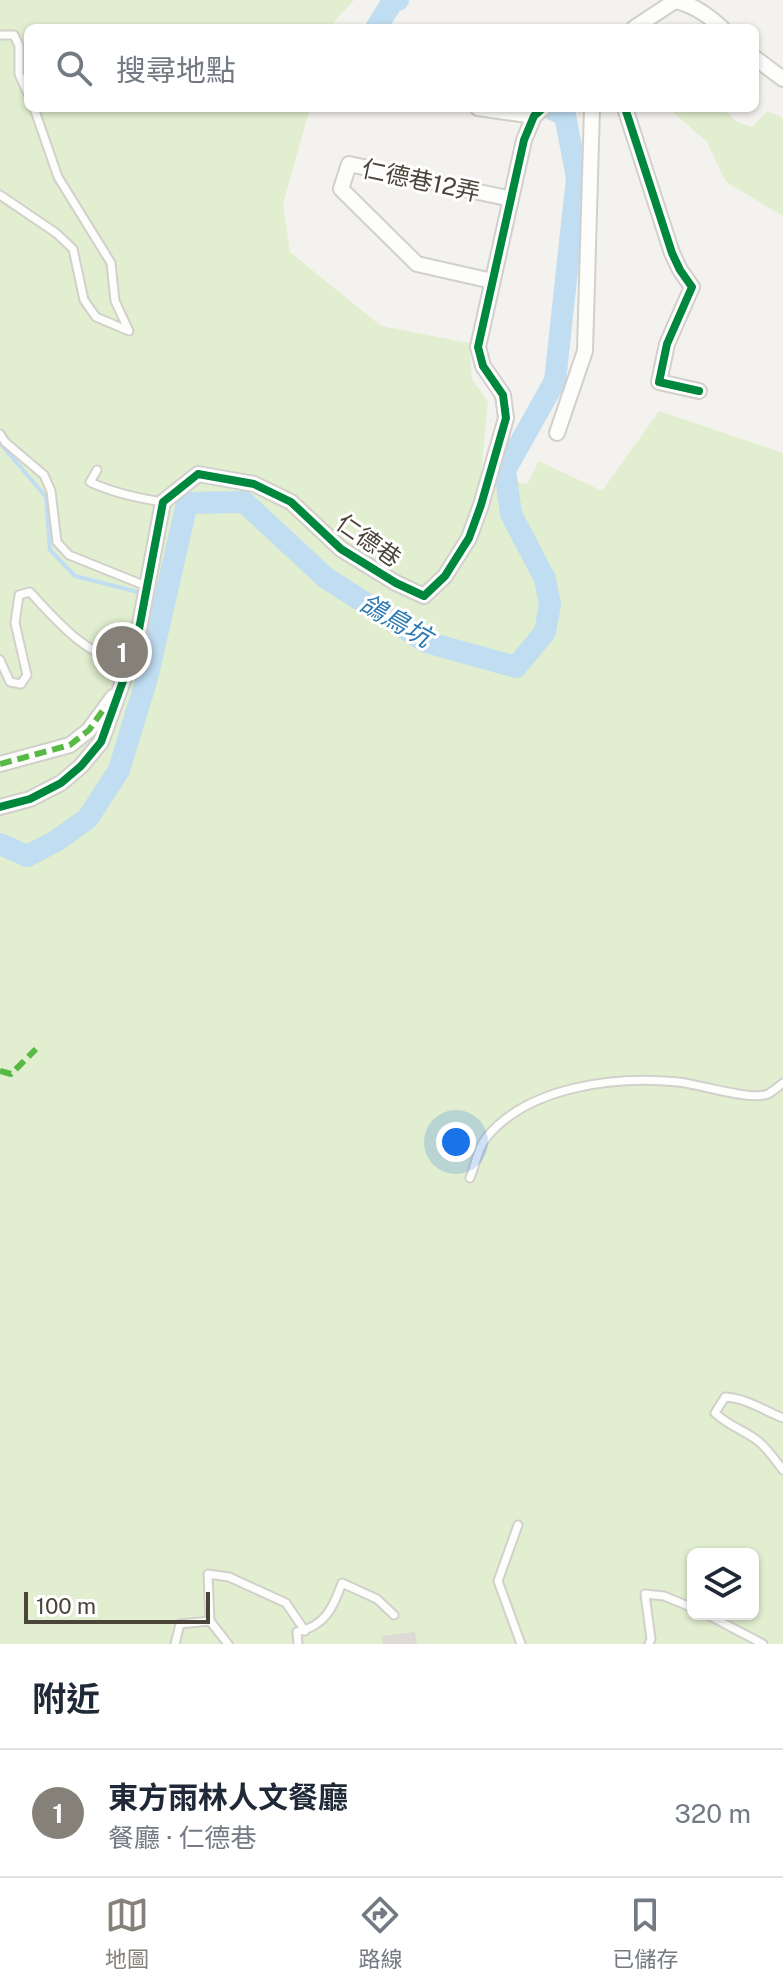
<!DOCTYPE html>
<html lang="zh-TW">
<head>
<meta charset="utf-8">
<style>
  body { margin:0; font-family:"Public Sans","Noto Sans TC",sans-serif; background:#f6f6f7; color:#1f2937 }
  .controls { position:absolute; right:24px; bottom:24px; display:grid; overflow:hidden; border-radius:12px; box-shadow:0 2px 6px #0004 }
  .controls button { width:72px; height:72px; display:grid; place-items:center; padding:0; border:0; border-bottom:2px solid #e0e1e3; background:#fff; color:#1f2937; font:40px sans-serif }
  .scale { position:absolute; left:24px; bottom:20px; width:186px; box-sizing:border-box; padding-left:8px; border:4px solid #4b4439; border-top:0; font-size:22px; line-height:28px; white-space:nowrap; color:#4b4439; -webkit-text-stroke:6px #fff; paint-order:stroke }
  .you { position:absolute; left:456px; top:1142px; width:28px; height:28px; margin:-20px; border:6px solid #fff; border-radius:50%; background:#1a73e8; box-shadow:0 0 0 12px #1a73e833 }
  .badge { display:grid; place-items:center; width:52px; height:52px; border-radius:50%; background:#868178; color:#fff; font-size:26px; font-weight:700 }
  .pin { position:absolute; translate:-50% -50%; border:4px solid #fff; box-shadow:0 2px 8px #0006 }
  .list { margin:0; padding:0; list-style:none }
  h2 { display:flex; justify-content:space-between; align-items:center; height:104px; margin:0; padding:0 32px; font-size:34px }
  h2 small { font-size:26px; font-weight:400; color:#747a83 }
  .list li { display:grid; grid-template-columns:52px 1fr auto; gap:24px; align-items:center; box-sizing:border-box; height:128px; padding:0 32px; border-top:2px solid #e0e1e3 }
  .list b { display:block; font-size:30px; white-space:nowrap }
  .list p { margin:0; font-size:26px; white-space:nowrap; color:#747a83 }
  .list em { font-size:26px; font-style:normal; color:#747a83 }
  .icon { flex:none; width:44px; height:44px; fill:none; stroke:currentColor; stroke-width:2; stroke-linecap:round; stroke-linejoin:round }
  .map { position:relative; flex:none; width:783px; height:1644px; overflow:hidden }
  .search { position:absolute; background:#fff; box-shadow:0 2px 6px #0004; left:24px; right:24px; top:24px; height:88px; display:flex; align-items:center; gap:20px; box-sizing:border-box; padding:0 28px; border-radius:12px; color:#747a83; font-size:30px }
  .sheet { height:232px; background:#fff }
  nav { display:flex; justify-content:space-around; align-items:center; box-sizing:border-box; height:112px; border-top:2px solid #e0e1e3; background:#fff; font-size:22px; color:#747a83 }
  nav a { display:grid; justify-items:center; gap:4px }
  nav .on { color:#868178 }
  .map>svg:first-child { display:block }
  .green { fill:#e1eecf; fill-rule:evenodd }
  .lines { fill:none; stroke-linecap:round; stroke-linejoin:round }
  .stream { stroke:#c0ddf1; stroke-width:4 }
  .river { stroke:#c0ddf1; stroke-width:22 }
  .building { fill:#dedbd6; stroke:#dcd9d4; stroke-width:2 }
  .lane-casing { stroke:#d2d0cb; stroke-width:11 }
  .street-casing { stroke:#d2d0cb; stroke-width:18 }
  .lane { stroke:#fdfdfc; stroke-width:7 }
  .street { stroke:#fdfdfc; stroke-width:14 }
  .quiet { stroke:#58b947; stroke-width:6; stroke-dasharray:12 6; stroke-linecap:butt }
  .cycleway-casing { stroke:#fff; stroke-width:13 }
  .cycleway { stroke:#00873e; stroke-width:8 }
  .labels { text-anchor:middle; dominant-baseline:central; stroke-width:6; stroke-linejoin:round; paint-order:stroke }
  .street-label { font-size:24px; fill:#4b4439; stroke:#fff }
  .water-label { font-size:26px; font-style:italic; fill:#2e7ab2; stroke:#fff }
</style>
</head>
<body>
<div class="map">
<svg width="783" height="1644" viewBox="0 0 783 1644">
  <rect width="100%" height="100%" fill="#f4f2ee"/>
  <g class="green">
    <path d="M0 0H354L334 22 332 28H28V108H310L283 204 290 252 381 326 469 343 472 379 488 402 481 474 527 484 539 461 602 491 659 411 783 453V1644H0ZM693 1554H753V1614H693Z"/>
    <polygon points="668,108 723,108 737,122 752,127 767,111 783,118 783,216 726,182 707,142"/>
  </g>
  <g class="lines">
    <g class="stream">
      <polyline points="0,443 46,497 50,550 75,576 142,593"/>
      <polyline points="151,596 165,600"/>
    </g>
    <g class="river">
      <polyline points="376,28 393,1 398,0"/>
      <polyline points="0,844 27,856 56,841 88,818 119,770 147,678 187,503 244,502 326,578 426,642 516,667 545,632 550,605 545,579 511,514 505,470 555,381 577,178 565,115 550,108"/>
    </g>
  </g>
  <polygon class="building" points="414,1633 416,1644 384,1644 383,1637"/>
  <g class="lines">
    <g class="lane-casing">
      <g id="lane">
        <polyline points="0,35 14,35 19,46 19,74 28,94"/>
        <polyline points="0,195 56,233 73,249 84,300 96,317 129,331 115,301 111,263 58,177 34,108"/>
        <polyline points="0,434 5,442 44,475 51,491 57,542 69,555 146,586"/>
        <path d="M97 470 90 482C113 493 137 498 163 502"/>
        <path d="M0 660 10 682 21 684 27 675 15 623 19 595 30 592C59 624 86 655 129 665"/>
        <path d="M470 1178C475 1166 478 1148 486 1138 528 1086 615 1076 678 1082 699 1084 750 1101 768 1094 773 1091 778 1087 783 1083"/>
        <path d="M783 1418C763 1410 746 1398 725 1397L715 1413C730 1427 744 1430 758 1441 768 1449 775 1460 783 1470"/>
        <polyline points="518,1525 498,1581 521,1644"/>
        <polyline points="706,1614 763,1644"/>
        <polyline points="210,1621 228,1644"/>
        <polyline points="175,1644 180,1624 210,1621 208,1574 229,1577 286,1603 305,1631"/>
        <path d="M298 1644 297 1632C325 1626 333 1608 342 1583L377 1599 394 1615"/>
        <polyline points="649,1644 651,1639 645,1594 664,1596 693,1608"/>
      </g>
    </g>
    <g class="street-casing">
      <g id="street">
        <path d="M634 28 675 1C694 5 708 15 722 28"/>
        <polyline points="755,58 783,79"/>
        <polyline points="478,108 534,116"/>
        <polyline points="625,108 672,253 680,270 692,287 667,344 659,382 699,391"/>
        <polyline points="492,281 417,264 341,189 349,164 511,199"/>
        <polyline points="557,433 585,351 592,108"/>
        <polyline points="0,764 70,745 89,730 113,697"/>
        <polyline points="0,807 30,799 61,783 81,766 101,742 136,645 163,502 198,474 254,484 291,502 341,549 396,583 424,596 445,576 469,538 481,505 506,418 503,395 483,366 478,347 524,140 534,116 543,108"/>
      </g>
    </g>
    <use href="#lane" class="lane"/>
    <use href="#street" class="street"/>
    <g class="quiet">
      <polyline points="0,764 70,745 89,730 106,706"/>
      <polyline points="0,1071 11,1074 36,1049"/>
    </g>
    <g class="cycleway-casing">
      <g id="cycleway">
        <polyline points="625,108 672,253 680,270 692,287 667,344 659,382 699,391"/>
        <polyline points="0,807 30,799 61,783 81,766 101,742 136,645 163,502 198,474 254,484 291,502 341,549 396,583 424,596 445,576 469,538 481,505 506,418 503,395 483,366 478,347 524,140 534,116 543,108"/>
      </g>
    </g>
    <use href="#cycleway" class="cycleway"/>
  </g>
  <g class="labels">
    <g class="street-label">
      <text transform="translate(421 180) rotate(12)">仁德巷12弄</text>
      <text transform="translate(369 540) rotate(35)">仁德巷</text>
    </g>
    <g class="water-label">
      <text transform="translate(396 620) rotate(30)">鴿鳥坑</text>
    </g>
  </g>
</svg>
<div class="controls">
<button><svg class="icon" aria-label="layers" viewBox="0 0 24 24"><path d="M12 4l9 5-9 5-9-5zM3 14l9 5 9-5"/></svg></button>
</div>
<div class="scale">100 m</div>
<div class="you"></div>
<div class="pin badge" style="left:122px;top:652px">1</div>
<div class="search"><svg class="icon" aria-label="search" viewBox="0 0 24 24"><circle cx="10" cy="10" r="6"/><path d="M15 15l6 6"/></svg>搜尋地點</div>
</div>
<section class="sheet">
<h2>附近<small></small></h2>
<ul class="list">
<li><span class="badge">1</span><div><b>東方雨林人文餐廳</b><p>餐廳 · 仁德巷</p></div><em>320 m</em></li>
</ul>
</section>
<nav>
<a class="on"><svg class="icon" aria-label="map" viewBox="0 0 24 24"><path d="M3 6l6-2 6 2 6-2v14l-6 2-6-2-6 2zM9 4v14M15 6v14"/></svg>地圖</a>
<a><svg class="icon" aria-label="directions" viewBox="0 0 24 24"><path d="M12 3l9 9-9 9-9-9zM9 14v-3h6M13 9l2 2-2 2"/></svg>路線</a>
<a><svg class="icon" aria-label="saved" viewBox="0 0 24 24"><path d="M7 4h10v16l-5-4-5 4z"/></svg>已儲存</a>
</nav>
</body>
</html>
